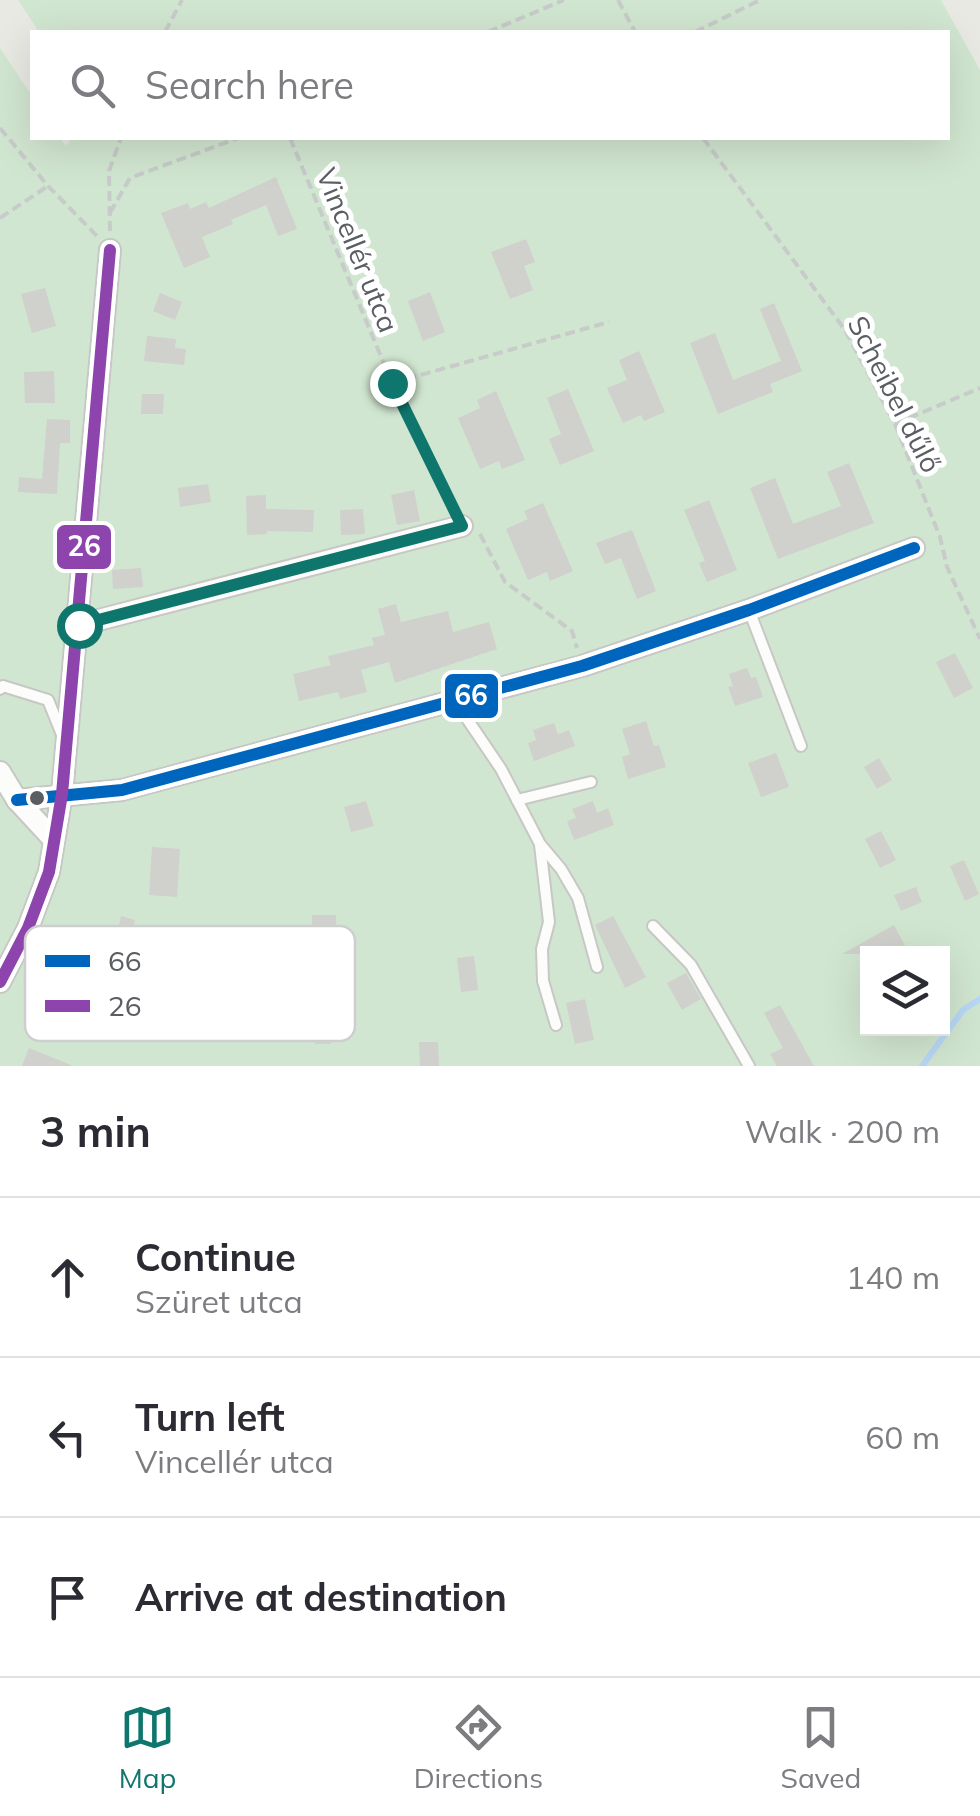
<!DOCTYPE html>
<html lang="en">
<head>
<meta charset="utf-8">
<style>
  body { margin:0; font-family:Mulish,sans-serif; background:#f2f2f3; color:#2b2b33 }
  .controls { position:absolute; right:30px; bottom:30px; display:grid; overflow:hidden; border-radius:0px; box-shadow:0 10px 40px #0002 }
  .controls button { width:90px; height:90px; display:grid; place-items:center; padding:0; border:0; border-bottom:2px solid #e1e1e2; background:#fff; color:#2b2b33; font:50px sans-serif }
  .stop { position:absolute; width:30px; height:30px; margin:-22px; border:8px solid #0f766e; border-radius:50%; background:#fff }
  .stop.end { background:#0f766e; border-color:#fff; box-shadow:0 2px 10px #0008 }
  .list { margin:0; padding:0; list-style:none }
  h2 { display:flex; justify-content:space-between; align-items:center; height:130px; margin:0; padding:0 40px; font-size:42px }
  h2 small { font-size:32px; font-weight:400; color:#7c7c81 }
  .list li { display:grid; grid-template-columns:65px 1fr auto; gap:30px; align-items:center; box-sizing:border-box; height:160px; padding:0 40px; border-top:2px solid #e1e1e2 }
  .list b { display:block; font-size:38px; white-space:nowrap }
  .list p { margin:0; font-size:32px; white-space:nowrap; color:#7c7c81 }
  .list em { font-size:32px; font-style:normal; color:#7c7c81 }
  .icon { flex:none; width:55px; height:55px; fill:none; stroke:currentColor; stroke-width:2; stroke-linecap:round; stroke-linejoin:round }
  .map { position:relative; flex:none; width:980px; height:1066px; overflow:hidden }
  .search { position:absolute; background:#fff; box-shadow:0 10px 40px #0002; left:30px; right:30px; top:30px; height:110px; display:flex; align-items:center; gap:25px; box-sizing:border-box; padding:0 35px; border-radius:0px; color:#7c7c81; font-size:38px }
  .sheet { height:610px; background:#fff }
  nav { display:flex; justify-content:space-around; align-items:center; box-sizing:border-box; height:140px; border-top:2px solid #e1e1e2; background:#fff; font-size:28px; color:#7c7c81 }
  nav a { display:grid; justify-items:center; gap:5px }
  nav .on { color:#0f766e }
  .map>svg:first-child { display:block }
  .green { fill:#d1e6d0; fill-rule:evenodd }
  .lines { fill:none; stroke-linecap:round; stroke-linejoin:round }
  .stream { stroke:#b7d8f6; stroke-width:6 }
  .building { fill:#d0d0cd }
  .lane-casing { stroke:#c7c7c6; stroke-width:14 }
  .street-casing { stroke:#c7c7c6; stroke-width:24 }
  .path { stroke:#c7cbc9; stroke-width:4; stroke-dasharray:10 5; stroke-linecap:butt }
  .lane { stroke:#fcfcfb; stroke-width:10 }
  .street { stroke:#fcfcfb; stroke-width:20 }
  .bus-1-casing { stroke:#fff; stroke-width:20 }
  .bus-2-casing { stroke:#fff; stroke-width:20 }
  .bus-1 { stroke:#0065bd; stroke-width:12 }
  .bus-2 { stroke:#8e44ad; stroke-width:12 }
  .route { stroke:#0f766e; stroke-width:12 }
  .bus-dot { fill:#5a5d62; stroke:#fff; stroke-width:4 }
  .labels { text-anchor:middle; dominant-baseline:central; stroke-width:10; stroke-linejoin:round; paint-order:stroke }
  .street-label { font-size:28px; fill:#5a5d62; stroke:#fff }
  .key { fill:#fff; stroke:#ceced0; stroke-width:2.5 }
  .key-label { font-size:28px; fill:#5a5d62 }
  .line-badge { stroke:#fff; stroke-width:4 }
  .badge-label { font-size:28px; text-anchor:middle; font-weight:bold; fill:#fff }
</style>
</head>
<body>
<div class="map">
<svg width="980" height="1066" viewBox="0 0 980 1066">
  <rect width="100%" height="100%" fill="#e9e9e4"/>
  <path class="green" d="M18 0H941L980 70V1066H0V48L32 96V138H60L66 146 72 138H948V32H39ZM868 954H942V1028H868Z"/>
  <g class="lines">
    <polyline class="stream" points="922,1066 963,1010 980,999"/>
  </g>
  <g class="building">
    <polygon points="276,177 297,229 278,236 266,205 231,220 233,224 202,237 210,257 184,268 161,213 188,203 190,209 206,202 209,208"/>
    <polygon points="526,239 535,262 524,266 533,290 510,299 491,252"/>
    <polygon points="45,288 56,326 32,333 21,294"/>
    <polygon points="430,292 445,332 423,341 408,301"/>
    <polygon points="160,293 182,302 175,320 153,311"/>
    <polygon points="774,303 802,371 770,384 773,392 718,414 690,343 715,333 733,380 781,361 760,309"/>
    <polygon points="147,336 176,339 175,348 186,349 184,365 144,361"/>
    <polygon points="639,351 665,412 644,421 641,415 623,423 607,388 627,380 619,360"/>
    <polygon points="54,371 55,403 25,403 24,372"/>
    <polygon points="568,389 594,451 560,465 549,439 561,434 547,398"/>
    <polygon points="496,391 525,460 502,469 499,461 480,469 458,418 480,408 477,400"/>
    <polygon points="142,394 164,394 163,414 141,414"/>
    <polygon points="47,419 70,420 70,443 60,443 57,494 18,492 19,477 42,479"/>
    <polygon points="849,463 874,523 778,559 750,488 775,478 793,524 841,506 827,472"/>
    <polygon points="208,484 211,502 180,507 178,488"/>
    <polygon points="414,490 420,521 397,525 391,495"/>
    <polygon points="266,495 266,509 314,510 313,532 267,531 267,534 247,535 246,496"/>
    <polygon points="709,500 737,570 707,582 699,563 705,561 684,510"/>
    <polygon points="543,503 573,571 550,581 547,572 528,580 506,529 528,519 524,511"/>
    <polygon points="363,509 365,534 341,535 340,510"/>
    <polygon points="632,530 656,591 637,599 621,558 605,564 596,543"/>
    <polygon points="141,568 143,587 113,589 112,570"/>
    <polygon points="396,604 401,622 448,611 453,632 489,622 497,649 395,683 389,662 361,670 367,692 340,699 338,692 299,701 293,674 331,665 328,656 374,645 372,638 385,635 378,609"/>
    <polygon points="955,653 973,688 954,698 936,662"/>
    <polygon points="747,668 751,678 756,677 763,697 735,706 728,687 733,686 729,674"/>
    <polygon points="646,721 654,746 659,745 666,767 628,779 622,757 630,754 622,729"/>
    <polygon points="554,723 558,734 569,730 575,746 534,761 528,743 536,740 533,730"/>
    <polygon points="776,753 789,787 761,797 748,763"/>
    <polygon points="879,758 892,780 877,789 864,767"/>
    <polygon points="366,801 374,826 351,832 344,807"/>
    <polygon points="593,801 597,813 608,808 614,825 574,840 567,821 576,818 572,809"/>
    <polygon points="881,831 896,860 880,868 865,839"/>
    <polygon points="152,847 180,849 177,897 149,895"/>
    <polygon points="964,860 979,894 965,901 950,866"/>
    <polygon points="916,887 922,902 901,911 894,895"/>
    <polygon points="312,915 336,915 336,953 313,953"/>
    <polygon points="121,916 135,920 128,951 100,945 94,977 67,972 76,925 117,933"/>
    <polygon points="613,916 646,977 625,988 595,925"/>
    <polygon points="894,925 905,946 891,954 842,954"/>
    <polygon points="474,956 478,990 461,992 457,958"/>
    <polygon points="686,973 701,999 682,1010 667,983"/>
    <polygon points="585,999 594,1040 575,1044 566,1003"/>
    <polygon points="780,1005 814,1066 777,1066 770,1054 783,1048 764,1013"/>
    <rect x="315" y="1018" width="16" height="26"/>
    <polygon points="419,1042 438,1042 439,1066 420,1066"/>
    <polygon points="29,1048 71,1065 71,1066 22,1066"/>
  </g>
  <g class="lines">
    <g class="lane-casing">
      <g id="lane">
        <polyline points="749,610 801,746"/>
        <polyline points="0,689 3,686 48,700 63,737"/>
        <polyline points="455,701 501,769 540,844 561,869 578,898 597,967"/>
        <polyline points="517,800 591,782"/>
        <polyline points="540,845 549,922 542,949 543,981 556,1025"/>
        <polyline points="653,926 691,965 749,1066"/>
      </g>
    </g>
    <g class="street-casing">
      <g id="street">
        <polyline points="79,625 462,526"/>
        <polyline points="0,772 17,800 54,840"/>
        <polyline points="17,800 122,790 582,666 749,610 914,548"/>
        <polyline points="0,982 28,928 49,872 62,794 110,250"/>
      </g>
    </g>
    <g class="path">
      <polyline points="618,0 635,32"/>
      <polyline points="165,32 182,0"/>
      <polyline points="488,32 564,0"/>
      <polyline points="695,32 760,0"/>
      <polyline points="0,128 48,186 97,236"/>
      <polyline points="290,138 392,383 453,508"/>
      <polyline points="703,138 845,330 895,424 940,537 947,567 980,639"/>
      <polyline points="110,213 130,178 238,138"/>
      <polyline points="0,218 48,186"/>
      <polyline points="110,231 109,171 121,138"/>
      <polyline points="392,383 609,322"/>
      <polyline points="895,424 980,388"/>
      <polyline points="480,534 505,582 572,631 577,648"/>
    </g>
    <use href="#lane" class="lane"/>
    <use href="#street" class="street"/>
    <g class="bus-1-casing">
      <polyline id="bus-1" points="17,800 122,790 582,666 749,610 914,548"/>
    </g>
    <g class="bus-2-casing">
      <polyline id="bus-2" points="0,982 28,928 49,872 62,794 110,250"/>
    </g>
    <use href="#bus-1" class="bus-1"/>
    <use href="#bus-2" class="bus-2"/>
  </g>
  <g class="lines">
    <polyline class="route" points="79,625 462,526 392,383"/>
  </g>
  <circle class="bus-dot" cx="37" cy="798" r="9"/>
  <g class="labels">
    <g class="street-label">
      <text transform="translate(358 250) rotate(68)">Vincellér utca</text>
      <text transform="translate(895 394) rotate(63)">Scheibel dűlő</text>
    </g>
  </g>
  <rect x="25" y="926" width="330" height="115" rx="15" class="key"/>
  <rect x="45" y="955" width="45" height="12" fill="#0065bd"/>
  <rect x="45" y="1000" width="45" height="12" fill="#8e44ad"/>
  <g class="key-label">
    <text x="108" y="971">66</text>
    <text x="108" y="1016">26</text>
  </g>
  <g class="line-badge">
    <rect x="55" y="523" width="58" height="48" rx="10" fill="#8e44ad"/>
    <rect x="443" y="672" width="57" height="48" rx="10" fill="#0065bd"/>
  </g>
  <g class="badge-label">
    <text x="84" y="556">26</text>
    <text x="471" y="705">66</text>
  </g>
</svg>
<div class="controls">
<button><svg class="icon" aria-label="layers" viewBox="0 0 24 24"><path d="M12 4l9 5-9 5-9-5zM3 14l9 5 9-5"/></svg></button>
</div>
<div class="stop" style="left:79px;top:625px"></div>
<div class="stop end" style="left:392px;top:383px"></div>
<div class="search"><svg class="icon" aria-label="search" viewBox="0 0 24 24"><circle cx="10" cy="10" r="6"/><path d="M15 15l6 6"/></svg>Search here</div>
</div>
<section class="sheet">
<h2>3 min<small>Walk · 200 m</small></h2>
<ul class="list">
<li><svg class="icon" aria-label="ahead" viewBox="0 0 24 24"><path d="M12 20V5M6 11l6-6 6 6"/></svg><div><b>Continue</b><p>Szüret utca</p></div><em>140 m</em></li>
<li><svg class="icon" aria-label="left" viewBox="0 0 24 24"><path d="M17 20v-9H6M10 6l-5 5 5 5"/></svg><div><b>Turn left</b><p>Vincellér utca</p></div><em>60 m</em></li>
<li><svg class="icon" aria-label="arrive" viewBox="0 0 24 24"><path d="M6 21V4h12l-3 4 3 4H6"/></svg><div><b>Arrive at destination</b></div></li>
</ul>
</section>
<nav>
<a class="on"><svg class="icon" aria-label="map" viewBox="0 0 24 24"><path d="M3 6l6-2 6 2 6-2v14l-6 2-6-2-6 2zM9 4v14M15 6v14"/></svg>Map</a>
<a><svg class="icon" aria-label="directions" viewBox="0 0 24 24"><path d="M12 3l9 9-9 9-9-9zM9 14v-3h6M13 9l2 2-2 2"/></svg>Directions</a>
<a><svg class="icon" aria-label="saved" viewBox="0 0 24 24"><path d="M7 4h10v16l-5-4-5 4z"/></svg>Saved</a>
</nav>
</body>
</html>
